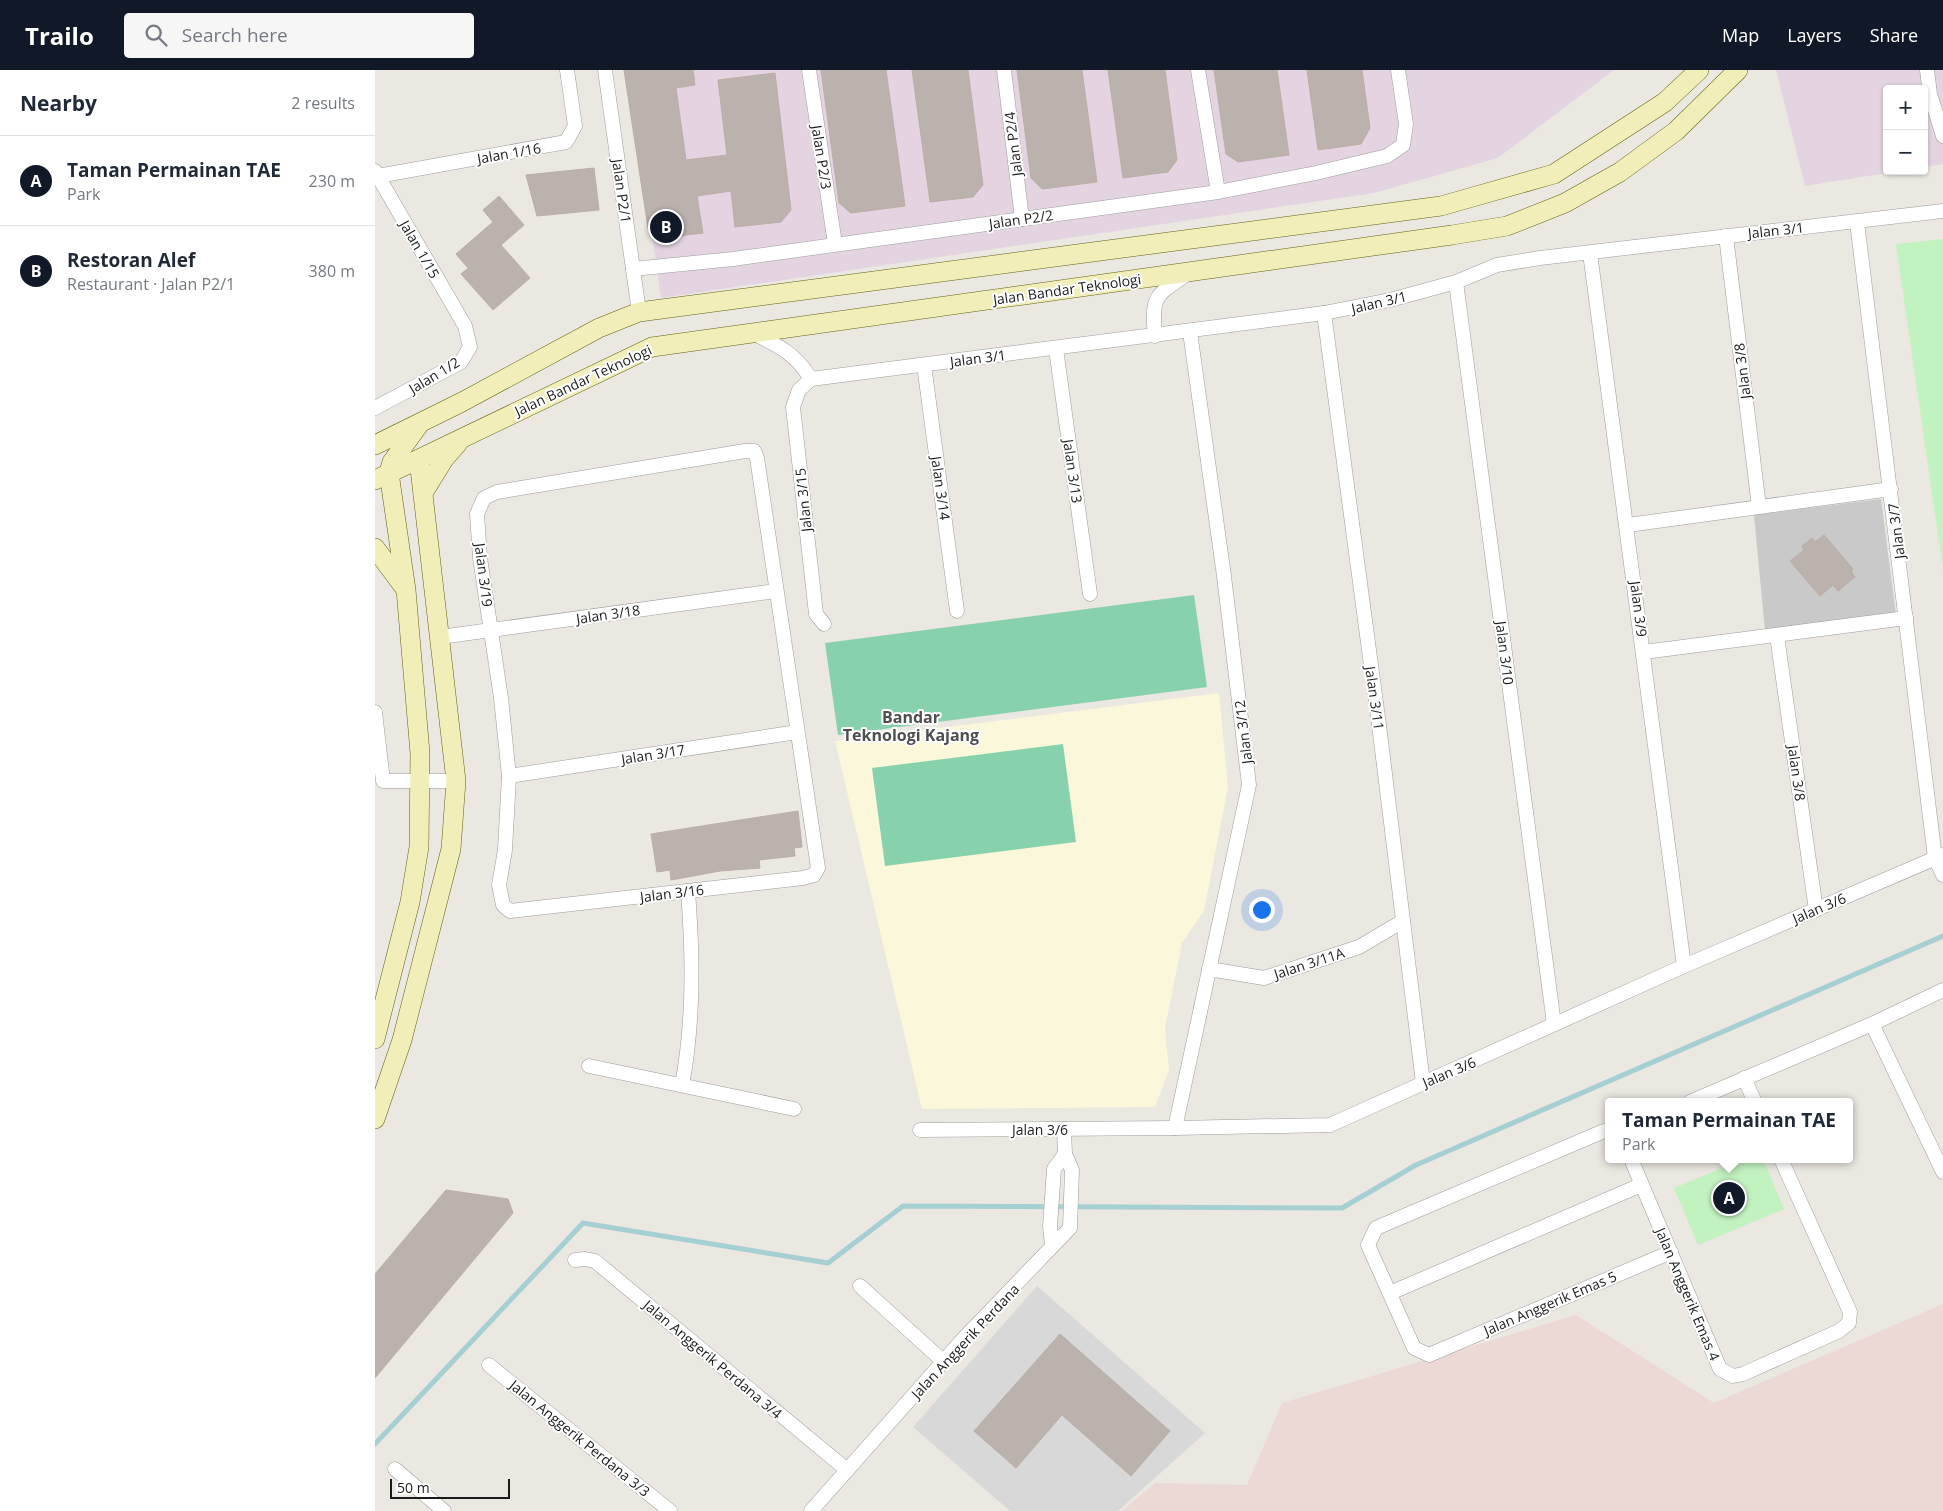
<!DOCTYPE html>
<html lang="en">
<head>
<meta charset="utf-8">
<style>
  body { margin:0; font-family:"Open Sans",sans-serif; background:#f6f6f7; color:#1f2937 }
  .controls { position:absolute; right:15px; top:15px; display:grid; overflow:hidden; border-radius:5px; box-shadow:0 1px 4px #0004 }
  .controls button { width:45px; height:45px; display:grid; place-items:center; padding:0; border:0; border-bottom:1px solid #e0e1e3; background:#fff; color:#1f2937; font:25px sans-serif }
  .scale { position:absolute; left:15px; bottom:12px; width:120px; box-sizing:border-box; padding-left:5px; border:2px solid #1b1b1b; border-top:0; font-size:14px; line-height:18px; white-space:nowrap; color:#1b1b1b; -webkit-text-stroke:4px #fff; paint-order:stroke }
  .you { position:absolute; left:886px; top:839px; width:18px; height:18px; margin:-12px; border:4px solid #fff; border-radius:50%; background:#1a73e8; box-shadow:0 0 0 8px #1a73e833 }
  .badge { display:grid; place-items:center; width:32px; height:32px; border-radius:50%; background:#111827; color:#fff; font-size:16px; font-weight:700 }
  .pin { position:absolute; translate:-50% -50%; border:2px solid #fff; box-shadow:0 1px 5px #0006 }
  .popup { position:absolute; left:1230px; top:1028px; width:248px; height:65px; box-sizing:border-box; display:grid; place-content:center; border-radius:5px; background:#fff; filter:drop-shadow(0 1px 4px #0005); font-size:16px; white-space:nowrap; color:#747a83 }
  .popup b { font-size:19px; color:#1f2937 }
  .popup::after { content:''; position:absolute; left:50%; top:100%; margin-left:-10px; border:10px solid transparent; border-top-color:#fff }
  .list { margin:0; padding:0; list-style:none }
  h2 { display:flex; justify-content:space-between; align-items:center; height:65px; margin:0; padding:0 20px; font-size:21px }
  h2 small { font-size:16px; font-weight:400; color:#747a83 }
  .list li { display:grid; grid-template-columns:32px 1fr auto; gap:15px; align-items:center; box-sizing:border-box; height:90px; padding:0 20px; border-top:1px solid #e0e1e3 }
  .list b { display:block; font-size:19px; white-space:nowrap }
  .list p { margin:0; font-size:16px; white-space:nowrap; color:#747a83 }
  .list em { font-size:16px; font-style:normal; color:#747a83 }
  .icon { flex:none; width:28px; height:28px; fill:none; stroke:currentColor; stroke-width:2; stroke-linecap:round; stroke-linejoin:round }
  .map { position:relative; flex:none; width:1568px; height:1441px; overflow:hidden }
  header { display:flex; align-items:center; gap:30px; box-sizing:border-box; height:70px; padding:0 25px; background:#111827; color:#fff }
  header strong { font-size:24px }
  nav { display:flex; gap:28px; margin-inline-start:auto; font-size:18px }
  .search { width:350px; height:45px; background:#f6f6f7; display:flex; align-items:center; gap:12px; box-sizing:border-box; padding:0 18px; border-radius:5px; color:#747a83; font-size:19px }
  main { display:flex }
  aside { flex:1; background:#fff }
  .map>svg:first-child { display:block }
  .residential { fill:#d9d8d8 }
  .industrial { fill:#e4d4e2 }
  .education { fill:#fbf7db }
  .religious { fill:#c9c9c9 }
  .military { fill:#ecd9d5 }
  .park { fill:#c3f2c1 }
  .pitch { fill:#87d2ad }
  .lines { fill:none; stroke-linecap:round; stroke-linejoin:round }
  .stream { stroke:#a6cfd4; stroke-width:5 }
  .building { fill:#bbb2ae; stroke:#bbada5 }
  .street-casing { stroke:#9c9c9c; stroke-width:15 }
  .secondary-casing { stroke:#636310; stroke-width:20 }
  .street { stroke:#fff; stroke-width:14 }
  .secondary { stroke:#f1eeb9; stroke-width:19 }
  .labels { text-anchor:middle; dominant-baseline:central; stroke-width:4; stroke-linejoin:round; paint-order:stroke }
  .street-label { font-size:14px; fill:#1b1b1b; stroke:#fff }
  .quarter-label { font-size:16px; font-weight:bold; fill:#4e4e4e; stroke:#fff }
</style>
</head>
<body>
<header>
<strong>Trailo</strong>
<div class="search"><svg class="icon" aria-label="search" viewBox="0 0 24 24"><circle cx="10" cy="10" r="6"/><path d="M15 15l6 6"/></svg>Search here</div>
<nav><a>Map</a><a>Layers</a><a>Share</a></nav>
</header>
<main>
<aside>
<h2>Nearby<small>2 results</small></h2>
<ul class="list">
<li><span class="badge">A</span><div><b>Taman Permainan TAE</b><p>Park</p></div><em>230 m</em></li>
<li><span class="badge">B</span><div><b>Restoran Alef</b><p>Restaurant · Jalan P2/1</p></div><em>380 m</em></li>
</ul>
</aside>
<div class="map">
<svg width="1568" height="1441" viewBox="0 0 1568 1441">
  <rect width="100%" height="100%" fill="#ebe7e1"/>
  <polygon class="residential" points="662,1216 830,1363 743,1441 635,1441 538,1357"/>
  <g class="industrial">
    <polygon points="253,0 1239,0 1123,88 999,123 286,228"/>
    <polygon points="1401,0 1568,0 1568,94 1549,97 1549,19 1512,19 1512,101 1524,101 1430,116"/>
  </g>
  <polygon class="education" points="844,623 853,717 829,841 807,873 790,958 794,1000 780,1037 547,1039 460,671"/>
  <polygon class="religious" points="1506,429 1521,545 1390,561 1379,445"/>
  <polygon class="military" points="1568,1234 1568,1441 747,1441 780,1413 872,1415 907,1333 1201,1245 1339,1333"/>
  <g class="park">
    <polygon points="1568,169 1568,500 1521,174"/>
    <polygon points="1369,1089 1388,1089 1409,1139 1323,1175 1299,1118"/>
  </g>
  <g class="pitch">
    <polygon points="819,525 832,617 463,665 450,573"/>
    <polygon points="688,674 701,772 510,796 497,698"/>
  </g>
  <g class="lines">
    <polyline class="stream" points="0,1374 208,1153 453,1193 528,1136 967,1138 1041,1095 1568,866"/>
  </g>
  <g class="building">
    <polygon points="249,0 318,0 320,15 301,18 311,90 352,85 343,10 400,3 416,140 406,152 360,157 356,121 322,126 328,163 286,168 273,158"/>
    <polygon points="446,0 511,0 530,136 476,143 464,133"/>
    <polygon points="537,0 593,0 608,115 598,127 555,132"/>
    <polygon points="642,0 707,0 722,112 667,119 656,108"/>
    <polygon points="733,0 790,0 802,90 793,102 748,108"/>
    <polygon points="839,0 902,0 914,85 863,92 851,84"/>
    <polygon points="932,0 987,0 995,58 986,74 943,80"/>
    <polygon points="219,98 224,140 162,146 151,105"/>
    <polygon points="124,126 149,155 126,175 155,208 118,240 86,204 93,198 81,184 118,152 108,140"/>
    <polygon points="1449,465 1478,499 1476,501 1480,507 1463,521 1458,515 1445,526 1415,491 1429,480 1427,476 1437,468 1440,472"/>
    <polygon points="423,741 427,777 419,778 420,786 384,790 385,798 345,801 296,810 295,800 282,802 276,764"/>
    <polygon points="71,1120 133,1129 138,1143 0,1308 0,1204"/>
    <polygon points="685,1264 795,1361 756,1406 687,1345 641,1398 599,1361"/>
  </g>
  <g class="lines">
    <g class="street-casing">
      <g id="street">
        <polyline points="230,0 264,242"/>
        <polyline points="434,0 460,174"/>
        <polyline points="629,0 647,149"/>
        <polyline points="823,0 843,122"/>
        <polyline points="1552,0 1555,24 1568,66"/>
        <polyline points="0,101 90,256 95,277 86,292 0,338"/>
        <polyline points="3,106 191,72 200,56 192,0"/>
        <polyline points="1482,152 1560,788 1568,805"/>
        <polyline points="1351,166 1384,437"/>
        <polyline points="1215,183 1309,896"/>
        <polyline points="258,199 358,189 843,122 941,103 1012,86 1028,75 1031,54 1023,0"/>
        <polyline points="1081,212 1179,954"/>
        <polyline points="949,243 1004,655 1048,1013"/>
        <path d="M378 263C404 276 420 283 436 309"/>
        <path d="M780 266C776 225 781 225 814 203"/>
        <polyline points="681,279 715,524"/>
        <polyline points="549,295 582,541"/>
        <polyline points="436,309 949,243 1015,230 1081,212 1122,195 1165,188 1568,141"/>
        <polyline points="436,309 424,320 418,337 441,544 449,554"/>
        <polygon points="370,381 379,381 382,388 443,798 439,805 428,808 135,841 128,835 124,815 130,780 134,706 126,628 105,488 102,444 109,428 122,422"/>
        <polyline points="1253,455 1516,419"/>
        <polyline points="1402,566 1441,840"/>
        <polyline points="65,567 401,521"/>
        <polyline points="1269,582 1531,548"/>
        <polyline points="0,642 8,711 81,711"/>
        <polyline points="134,706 422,662"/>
        <polyline points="834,899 889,908 984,877 1028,851"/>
        <polyline points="1497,954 1568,1102"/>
        <polyline points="214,996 419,1039"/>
        <polyline points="1369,1008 1380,1032"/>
        <path d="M307 1015C319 951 318 886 313 821"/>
        <polyline points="1315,1032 1497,954 1568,920"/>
        <polyline points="800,1058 874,715 849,506 815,262"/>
        <polyline points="545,1060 800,1058 955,1055 1309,896 1568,785"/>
        <polyline points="1234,1062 1229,1061 1001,1158 993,1175 1039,1278 1054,1285 1296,1182"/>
        <polyline points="1256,1089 1345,1299 1358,1306 1368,1304 1464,1261 1474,1253 1475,1242 1406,1089"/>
        <polyline points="677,1175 675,1156 679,1099 690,1084"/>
        <polyline points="200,1190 210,1189 220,1191 472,1400"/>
        <polyline points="485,1216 569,1292"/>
        <polyline points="1015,1223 1266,1115"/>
        <polyline points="114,1295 295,1441"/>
        <polyline points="20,1399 69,1441"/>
        <polyline points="436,1441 590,1267 695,1158 697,1100 690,1084 689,1059"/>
      </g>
    </g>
    <g class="secondary-casing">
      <g id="secondary">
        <polyline points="0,375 87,332 224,258 264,242 1066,136 1179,104 1290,32 1324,0"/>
        <polyline points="0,410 277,277 1077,165 1132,156 1190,133 1245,102 1301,61 1363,0"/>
        <polyline points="48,423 69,389 83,373"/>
        <polyline points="0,478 29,517"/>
        <polyline points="0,969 35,832 44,777 45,683 31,520 14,403 17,392 43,356"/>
        <polyline points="0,1049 27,970 76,779 81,711 44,390"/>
      </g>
    </g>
    <use href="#street" class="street"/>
    <use href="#secondary" class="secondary"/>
  </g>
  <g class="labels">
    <g class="street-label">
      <text transform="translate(638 74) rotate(-97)">Jalan P2/4</text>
      <text transform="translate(134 83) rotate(-10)">Jalan 1/16</text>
      <text transform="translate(447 87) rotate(81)">Jalan P2/3</text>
      <text transform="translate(247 121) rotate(82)">Jalan P2/1</text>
      <text transform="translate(646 149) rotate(-8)">Jalan P2/2</text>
      <text transform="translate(1401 160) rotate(-6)">Jalan 3/1</text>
      <text transform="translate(45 179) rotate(60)">Jalan 1/15</text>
      <text transform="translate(692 219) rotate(-8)">Jalan Bandar Teknologi</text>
      <text transform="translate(1004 232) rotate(-13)">Jalan 3/1</text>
      <text transform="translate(603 288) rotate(-7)">Jalan 3/1</text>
      <text transform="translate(1367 301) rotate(-97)">Jalan 3/8</text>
      <text transform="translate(59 305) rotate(-31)">Jalan 1/2</text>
      <text transform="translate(208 310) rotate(-25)">Jalan Bandar Teknologi</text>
      <text transform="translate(698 401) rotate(82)">Jalan 3/13</text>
      <text transform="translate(566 418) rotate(82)">Jalan 3/14</text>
      <text transform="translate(428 430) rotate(-96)">Jalan 3/15</text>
      <text transform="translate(1521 461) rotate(-97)">Jalan 3/7</text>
      <text transform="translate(109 505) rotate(83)">Jalan 3/19</text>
      <text transform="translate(1264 539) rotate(83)">Jalan 3/9</text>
      <text transform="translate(233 544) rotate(-8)">Jalan 3/18</text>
      <text transform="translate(1130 583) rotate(83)">Jalan 3/10</text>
      <text transform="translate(1000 628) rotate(82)">Jalan 3/11</text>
      <text transform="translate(868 662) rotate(-97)">Jalan 3/12</text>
      <text transform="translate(278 684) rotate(-9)">Jalan 3/17</text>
      <text transform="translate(1422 703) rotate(82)">Jalan 3/8</text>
      <text transform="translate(297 823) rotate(-7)">Jalan 3/16</text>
      <text transform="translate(1444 838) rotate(-23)">Jalan 3/6</text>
      <text transform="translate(934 893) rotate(-18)">Jalan 3/11A</text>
      <text transform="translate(1074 1002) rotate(-23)">Jalan 3/6</text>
      <text x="665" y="1059">Jalan 3/6</text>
      <text transform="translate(1313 1224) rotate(67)">Jalan Anggerik Emas 4</text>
      <text transform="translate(1175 1233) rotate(-23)">Jalan Anggerik Emas 5</text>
      <text transform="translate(590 1271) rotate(-47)">Jalan Anggerik Perdana</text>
      <text transform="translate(338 1289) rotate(40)">Jalan Anggerik Perdana 3/4</text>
      <text transform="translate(205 1368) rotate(39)">Jalan Anggerik Perdana 3/3</text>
    </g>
    <g class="quarter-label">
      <text x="536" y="647">Bandar<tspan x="536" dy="18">Teknologi Kajang</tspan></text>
    </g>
  </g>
</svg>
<div class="controls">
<button>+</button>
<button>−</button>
</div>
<div class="scale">50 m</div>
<div class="you"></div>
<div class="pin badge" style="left:1354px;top:1128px">A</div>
<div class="popup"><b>Taman Permainan TAE</b>Park</div>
<div class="pin badge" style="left:291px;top:157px">B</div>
</div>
</main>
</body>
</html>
